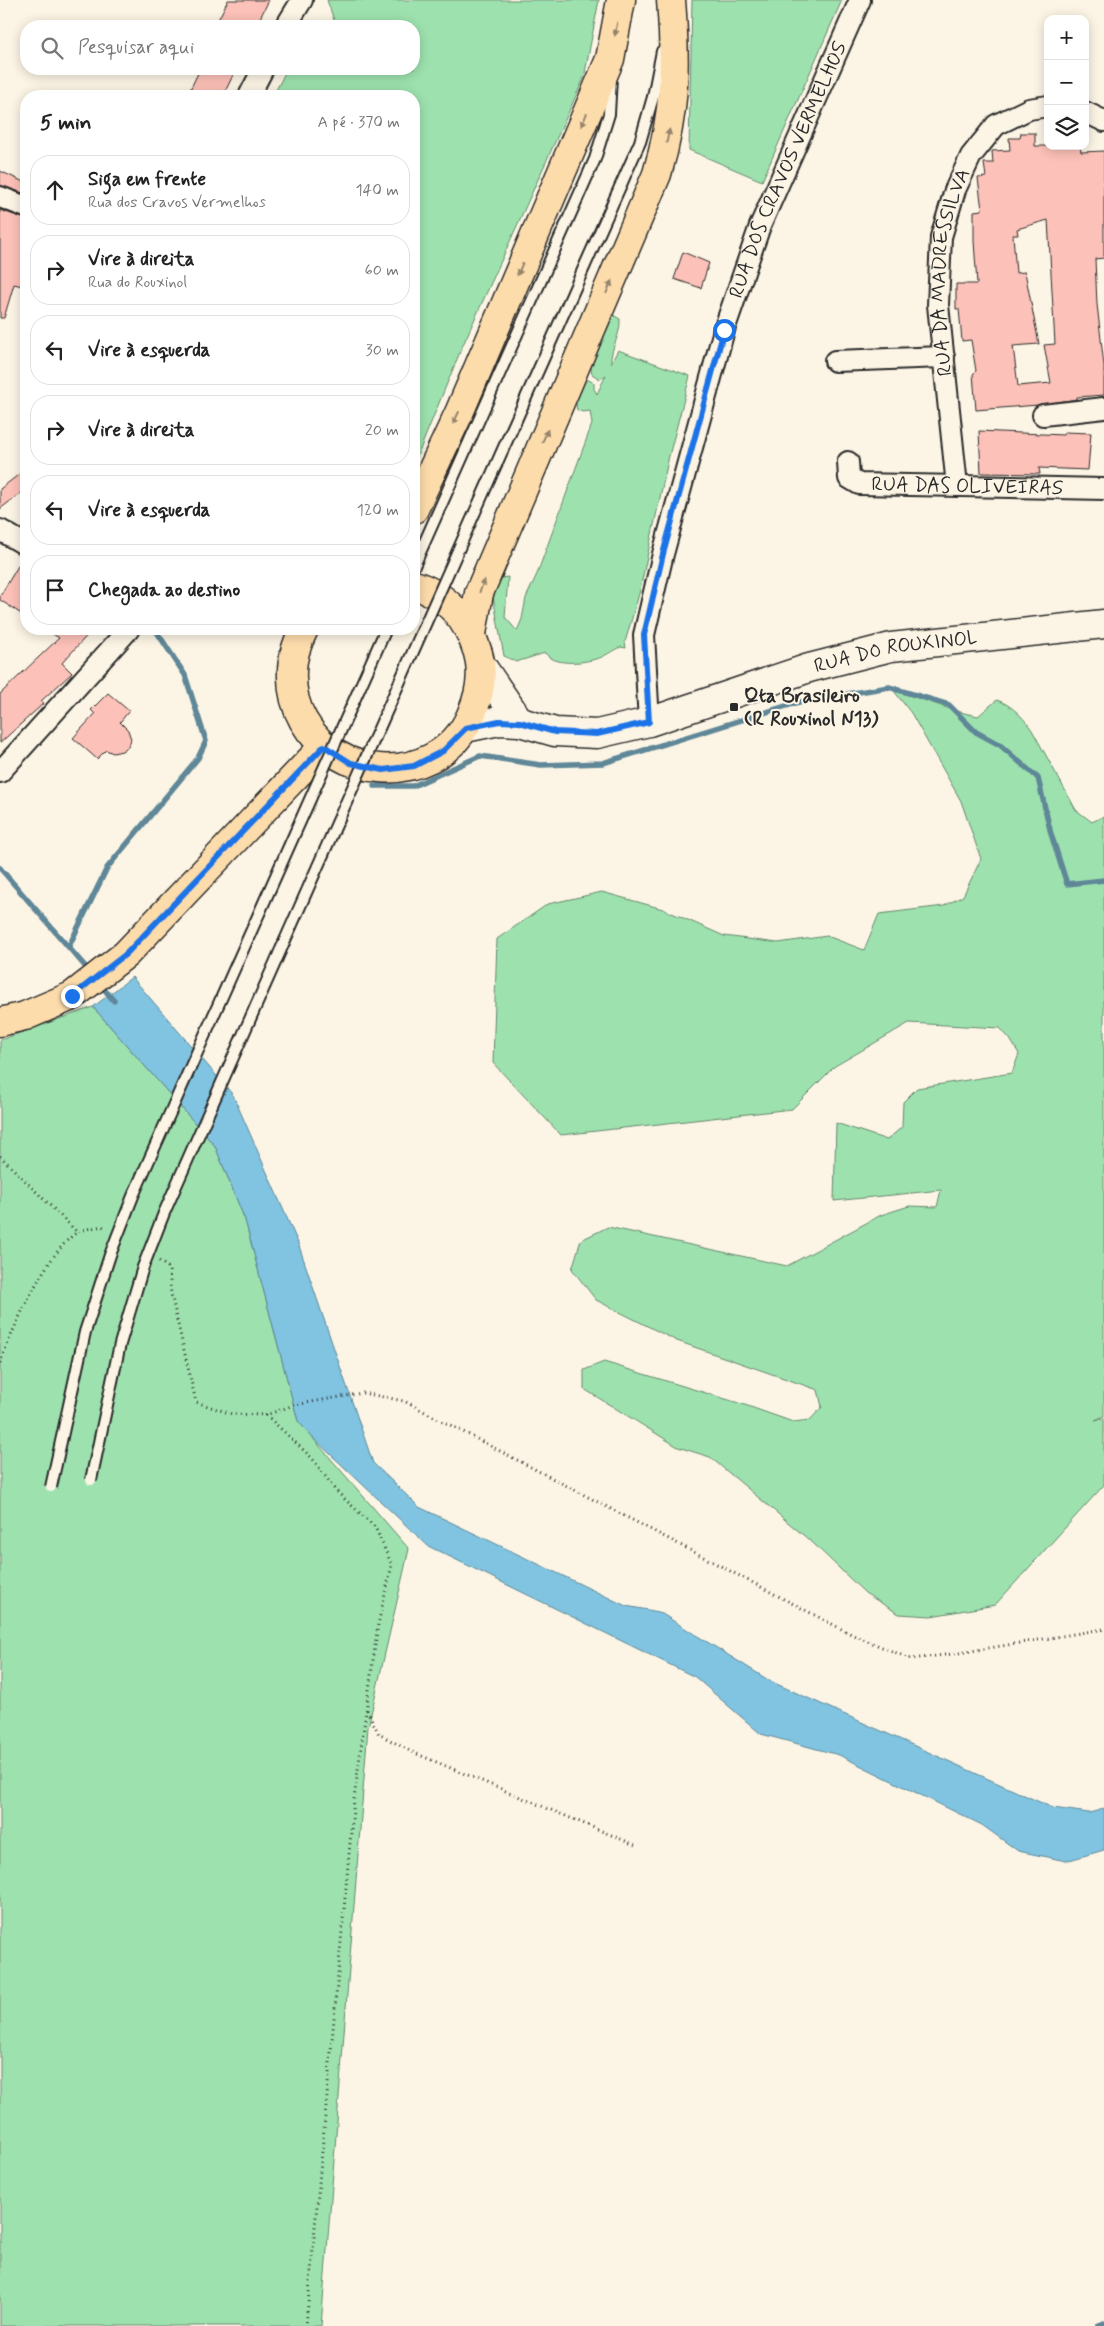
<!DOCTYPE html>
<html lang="pt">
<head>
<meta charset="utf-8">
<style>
  body { margin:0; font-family:Mynerve,sans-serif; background:#f6f6f6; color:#222 }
  .controls { position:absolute; right:15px; top:15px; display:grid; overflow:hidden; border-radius:10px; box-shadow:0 2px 12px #0003 }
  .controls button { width:45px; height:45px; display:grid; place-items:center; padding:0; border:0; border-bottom:1px solid #e0e0e0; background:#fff; color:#222; font:25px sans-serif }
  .stop { position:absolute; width:15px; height:15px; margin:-11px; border:4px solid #1a73e8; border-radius:50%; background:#fff }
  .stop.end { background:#1a73e8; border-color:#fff; box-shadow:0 1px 5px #0008 }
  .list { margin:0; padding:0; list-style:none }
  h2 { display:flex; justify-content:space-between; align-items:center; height:65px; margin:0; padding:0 20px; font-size:21px }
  h2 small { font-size:16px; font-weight:400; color:#767676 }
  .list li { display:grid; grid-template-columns:32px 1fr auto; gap:15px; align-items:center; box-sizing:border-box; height:70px; margin:0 10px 10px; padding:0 10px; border:1px solid #e0e0e0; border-radius:20px }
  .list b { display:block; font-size:19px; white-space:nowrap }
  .list p { margin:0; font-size:16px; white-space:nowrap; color:#767676 }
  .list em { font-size:16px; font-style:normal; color:#767676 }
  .icon { flex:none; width:28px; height:28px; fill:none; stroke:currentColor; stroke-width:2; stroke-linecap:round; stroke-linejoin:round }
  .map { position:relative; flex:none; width:1104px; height:2326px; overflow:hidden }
  .search { position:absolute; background:#fff; box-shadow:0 2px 12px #0003; left:20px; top:20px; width:400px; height:55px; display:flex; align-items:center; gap:12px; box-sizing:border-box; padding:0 18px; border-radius:20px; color:#767676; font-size:19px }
  .panel { position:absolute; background:#fff; box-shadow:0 2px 12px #0003; left:20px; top:90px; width:400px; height:545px; border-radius:20px }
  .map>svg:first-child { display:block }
  .green { fill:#9de2ae; stroke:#64866c }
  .water { fill:#80c4e1; stroke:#5e8798 }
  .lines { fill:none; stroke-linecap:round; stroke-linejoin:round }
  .stream { stroke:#5e8798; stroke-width:5.5 }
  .building { fill:#fcc1b8; stroke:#2b2b2b; fill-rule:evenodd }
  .service-casing { stroke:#2b2b2b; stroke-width:14 }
  .minor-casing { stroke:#2b2b2b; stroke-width:24 }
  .secondary-casing { stroke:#2b2b2b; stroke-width:31 }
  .primary-casing { stroke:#2b2b2b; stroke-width:31 }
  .path { stroke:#2b2b2b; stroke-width:3; stroke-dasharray:1 4; stroke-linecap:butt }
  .service { stroke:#fcf5e5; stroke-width:10 }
  .minor { stroke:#fcf5e5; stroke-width:20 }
  .secondary { stroke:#fcf5e5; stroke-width:28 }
  .primary { stroke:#fddcac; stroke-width:28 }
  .service-bridge-casing { stroke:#2b2b2b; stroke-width:14; stroke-linecap:butt }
  .service-bridge { stroke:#fcf5e5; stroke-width:10 }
  .oneway { fill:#94846c }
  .route { stroke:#1a73e8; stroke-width:6 }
  .poi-dot { fill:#2b2b2b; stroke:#fcf5e5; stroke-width:2 }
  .labels { text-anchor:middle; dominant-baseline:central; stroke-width:4; stroke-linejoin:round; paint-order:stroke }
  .street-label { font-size:20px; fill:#2b2b2b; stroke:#fcf5e5 }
  .poi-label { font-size:20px; font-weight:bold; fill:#2b2b2b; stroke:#fcf5e5; text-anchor:start }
</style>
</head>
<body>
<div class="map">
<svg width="1104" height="2326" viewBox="0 0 1104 2326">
  <rect width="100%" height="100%" fill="#fcf5e5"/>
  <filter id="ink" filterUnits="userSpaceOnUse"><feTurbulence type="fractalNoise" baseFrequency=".02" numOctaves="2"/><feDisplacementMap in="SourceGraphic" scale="10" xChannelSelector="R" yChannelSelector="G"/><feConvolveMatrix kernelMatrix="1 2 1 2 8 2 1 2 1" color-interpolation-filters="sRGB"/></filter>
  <g filter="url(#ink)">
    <g class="green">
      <polygon points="327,0 599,0 584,78 462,347 414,464 414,96 273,96 287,69 414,69 414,26 336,26"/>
      <polygon points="692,0 842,0 762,181 689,150"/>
      <path d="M613 315 620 319C621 337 610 347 611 363L618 350 690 376 669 456 639 594 625 642 626 648 621 647C612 650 605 657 596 659 581 663 555 666 545 653L516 662 504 656 493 597 501 578 508 577 505 617 517 631 522 619 526 598 537 574 592 424 590 411 583 412 577 410 576 404 572 403 582 381 585 378 594 383V389L597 394 606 375 600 379 592 374 590 364Z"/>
      <path d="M894 691C923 698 949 711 978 716L997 700C1012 705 1023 717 1032 730L1076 810 1092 822 1104 816V1416L1095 1420 1104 1418V1485L995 1605 931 1616 899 1614 865 1593 814 1544 710 1457 678 1447 584 1389V1370L604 1362 742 1404 793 1422 810 1420 822 1407 818 1390 677 1341 596 1300 572 1269 581 1240 608 1227 787 1266 881 1215 909 1206 937 1207 941 1190 834 1201 836 1123 887 1140 902 1127 903 1102 917 1088 1012 1073 1019 1054 1010 1039 1000 1028 909 1023 835 1066 792 1109 561 1135 493 1063 497 939 548 904 602 892 663 909 724 936 778 943 827 936 864 950 879 914 944 906 963 896 981 859 961 801 911 713Z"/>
      <polygon points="93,1007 215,1146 245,1220 298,1421 409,1549 368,1727 321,2326 0,2326 0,1040"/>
    </g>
    <polygon class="water" points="132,977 233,1095 298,1243 373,1463 419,1507 626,1606 659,1612 770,1681 1053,1808 1089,1813 1104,1809 1104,1850 1066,1861 1018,1851 982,1825 839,1755 761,1734 695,1677 428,1546 311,1436 298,1421 245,1220 215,1146 93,1007"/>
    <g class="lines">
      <g class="stream">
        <polyline points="374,786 413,786 480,756 541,765 603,763 799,702 889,687 949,705 976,732 1000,745 1038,778 1051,834 1067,884 1104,880"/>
        <polyline points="0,868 90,972"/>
        <polyline points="69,946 107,868 198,758 206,741 185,675 155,629"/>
        <polyline points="99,983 114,1001"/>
        <polyline points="1098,2326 1104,2323"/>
      </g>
    </g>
    <g class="building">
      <polygon points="228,0 269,0 256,26 215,26"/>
      <polygon points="200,69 236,69 223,96 187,96"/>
      <path d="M1021 133H1035V146H1080L1081 152 1104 151V258L1095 259 1097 304 1104 366V395L1077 397V399L1038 405 976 410 973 374 976 371 971 340 962 341 959 309H956V284H977L974 241V211L982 210 978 178 986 177 984 163H993L992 151 1010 150 1009 138H1020ZM1048 220 1055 344 1044 345 1051 383 1018 386 1013 346 1039 344 1025 272 1016 273 1013 235H1018L1017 229Z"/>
      <polygon points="0,171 26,183 26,194 0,185"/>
      <polygon points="0,210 26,219 26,287 14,284 4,318 0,318"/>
      <polygon points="683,252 709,263 701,288 674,279"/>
      <polygon points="979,431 1063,435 1064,432 1091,433 1088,470 1039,468 1040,474 981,473"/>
      <polygon points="26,469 26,489 0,509 0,489"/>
      <polygon points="24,556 26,557 26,617 0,600 0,596"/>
      <polygon points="45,629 93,629 62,663 72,673 41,701 44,703 0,743 0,694 59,638"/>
      <polygon points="108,693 129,711 120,722 128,730 131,739 129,746 122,751 113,753 106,750 97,759 73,738 95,714 91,710"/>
    </g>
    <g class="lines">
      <g class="service-casing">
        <g id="service">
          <polyline points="475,512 640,142 653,97 662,51"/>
          <polyline points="414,566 595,159 609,114 611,77"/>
        </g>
      </g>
      <g class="minor-casing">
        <g id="minor">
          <polyline points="286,26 302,0"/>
          <polyline points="249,96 263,69"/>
          <polyline points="1085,112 1104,121"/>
          <polyline points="0,197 26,207"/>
          <polyline points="835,361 944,357"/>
          <polyline points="1043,415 1104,408"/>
          <path id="s1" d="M848 462 849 478 859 484 1104 489"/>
          <path id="s2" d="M957 486 938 305 941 237 955 190 971 156 996 125 1029 109 1048 106"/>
          <polyline points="0,530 26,545"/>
          <path id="s3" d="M649 722 644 635 663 554 724 330 760 226 860 0"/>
          <polyline points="0,772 129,629"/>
        </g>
      </g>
      <g class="secondary-casing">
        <g id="secondary">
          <polyline points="481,665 520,722"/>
          <path id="s4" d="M465 728 499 721 520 722 555 732 597 734 649 722 809 668 891 647 1104 624"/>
        </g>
      </g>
      <g class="primary-casing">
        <g id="primary">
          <polyline points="414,509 459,413 610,59 621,0"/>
          <path d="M304 629C297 643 292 657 292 672 289 745 367 790 431 758 449 749 463 734 471 715 480 695 484 674 478 653 468 620 447 595 414 585"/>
          <path d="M472 634 479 593 657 174C676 110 676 65 671 0"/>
          <polyline points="0,1022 25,1016 72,996 126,954 324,746"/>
        </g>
      </g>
      <g class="path">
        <polyline points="0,1156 77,1232"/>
        <polyline points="159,1261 169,1268 171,1294 196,1402 232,1414 266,1415 294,1405 363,1393 404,1401 853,1635 911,1659 953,1654 1104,1629"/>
        <path d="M0 1363C13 1328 45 1255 76 1233 82 1229 94 1228 102 1226L105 1228"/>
        <polyline points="266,1415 312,1458 336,1491 375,1527 392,1565 378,1624 354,1799 306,2326"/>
        <polyline points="367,1710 379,1734 410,1751 635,1845"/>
      </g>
      <use href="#service" class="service"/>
      <use href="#minor" class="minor"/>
      <use href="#secondary" class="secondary"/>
      <use href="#primary" class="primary"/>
      <g class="service-bridge-casing">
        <g id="service-bridge">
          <polyline points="91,1480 120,1344 143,1267 164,1213 475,512"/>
          <polyline points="51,1487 85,1332 110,1255 133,1196 386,629"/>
        </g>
      </g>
      <use href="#service-bridge" class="service-bridge"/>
    </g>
    <defs><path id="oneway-solid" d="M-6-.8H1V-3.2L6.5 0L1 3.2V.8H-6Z" transform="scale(1.25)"/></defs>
    <g class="oneway">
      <use href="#oneway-solid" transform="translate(616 29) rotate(100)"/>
      <use href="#oneway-solid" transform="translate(584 120) rotate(113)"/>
      <use href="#oneway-solid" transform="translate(668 136) rotate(-78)"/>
      <use href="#oneway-solid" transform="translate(520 269) rotate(113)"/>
      <use href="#oneway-solid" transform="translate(609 287) rotate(-67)"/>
      <use href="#oneway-solid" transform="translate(456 418) rotate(115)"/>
      <use href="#oneway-solid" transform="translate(545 436) rotate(-67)"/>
      <use href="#oneway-solid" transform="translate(482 586) rotate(-68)"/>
    </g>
  </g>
  <g class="lines" filter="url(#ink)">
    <polyline class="route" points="72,996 126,954 324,746 351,763 383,770 414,766 443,751 466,728 499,721 520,722 555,732 597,734 649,722 644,635 663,554 724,330"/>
  </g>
  <rect class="poi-dot" x="729" y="702" width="10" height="10" rx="2.5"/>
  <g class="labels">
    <g class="street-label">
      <text stroke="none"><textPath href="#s3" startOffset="575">RUA DOS CRAVOS VERMELHOS</textPath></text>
      <text stroke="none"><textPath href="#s2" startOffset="216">RUA DA MADRESSILVA</textPath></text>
      <text stroke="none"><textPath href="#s1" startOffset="136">RUA DAS OLIVEIRAS</textPath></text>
      <text stroke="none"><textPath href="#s4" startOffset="445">RUA DO ROUXINOL</textPath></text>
    </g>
    <g class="poi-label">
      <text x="744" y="696">Qta Brasileiro<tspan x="744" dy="23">(R Rouxinol N13)</tspan></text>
    </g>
  </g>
</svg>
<div class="controls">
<button>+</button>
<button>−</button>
<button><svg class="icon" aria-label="layers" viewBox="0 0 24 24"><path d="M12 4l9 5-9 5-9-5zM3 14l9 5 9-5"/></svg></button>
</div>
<div class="stop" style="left:724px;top:330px"></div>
<div class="stop end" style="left:72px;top:996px"></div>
<div class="search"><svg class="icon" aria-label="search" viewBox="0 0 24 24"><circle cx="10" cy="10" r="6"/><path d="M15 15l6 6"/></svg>Pesquisar aqui</div>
<section class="panel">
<h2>5 min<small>A pé · 370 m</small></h2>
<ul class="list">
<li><svg class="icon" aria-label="ahead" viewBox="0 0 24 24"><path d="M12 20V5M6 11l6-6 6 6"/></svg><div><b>Siga em frente</b><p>Rua dos Cravos Vermelhos</p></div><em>140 m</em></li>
<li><svg class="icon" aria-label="right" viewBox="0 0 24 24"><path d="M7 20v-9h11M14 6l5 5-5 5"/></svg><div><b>Vire à direita</b><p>Rua do Rouxinol</p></div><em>60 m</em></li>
<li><svg class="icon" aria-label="left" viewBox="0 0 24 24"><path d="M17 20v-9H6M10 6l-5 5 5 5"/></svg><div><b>Vire à esquerda</b></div><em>30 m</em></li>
<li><svg class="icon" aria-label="right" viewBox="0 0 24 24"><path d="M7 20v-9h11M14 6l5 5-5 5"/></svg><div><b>Vire à direita</b></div><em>20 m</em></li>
<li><svg class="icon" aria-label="left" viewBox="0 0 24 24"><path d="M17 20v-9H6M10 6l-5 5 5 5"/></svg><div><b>Vire à esquerda</b></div><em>120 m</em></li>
<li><svg class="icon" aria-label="arrive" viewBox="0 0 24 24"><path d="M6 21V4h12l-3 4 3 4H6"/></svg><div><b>Chegada ao destino</b></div></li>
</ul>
</section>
</div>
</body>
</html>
